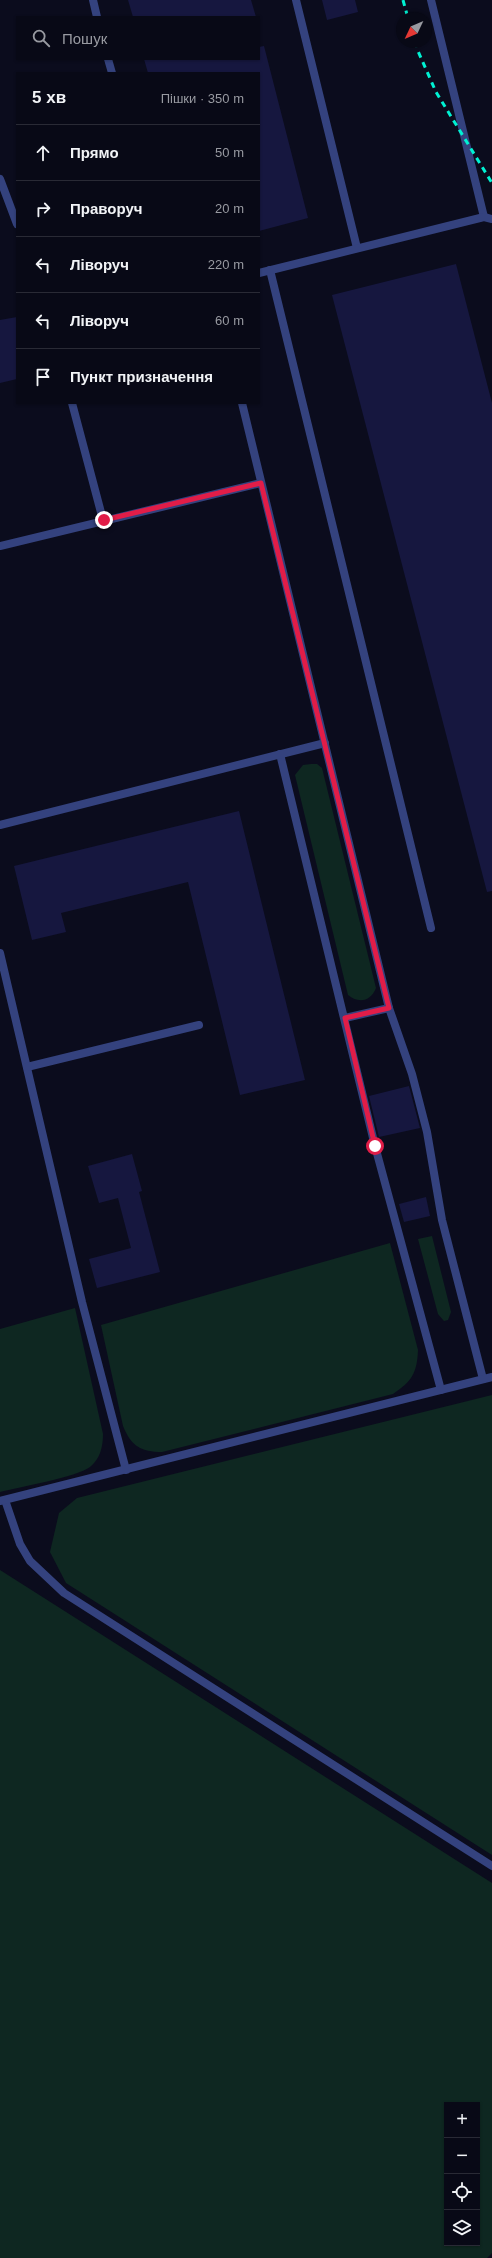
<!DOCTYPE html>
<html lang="uk">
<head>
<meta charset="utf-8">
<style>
  body { margin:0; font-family:Helvetica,sans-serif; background:#11121f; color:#f1f3f6 }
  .controls { position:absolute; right:12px; bottom:12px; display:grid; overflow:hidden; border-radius:0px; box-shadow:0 1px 3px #0004 }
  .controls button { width:36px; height:36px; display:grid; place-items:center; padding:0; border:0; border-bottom:1px solid #292a35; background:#080916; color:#f1f3f6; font:20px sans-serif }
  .compass { position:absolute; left:396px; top:12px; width:36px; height:36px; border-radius:50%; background:#080916; box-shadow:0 1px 3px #0004; rotate:226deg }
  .stop { position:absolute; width:12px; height:12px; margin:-9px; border:3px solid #e11d48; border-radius:50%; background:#fff }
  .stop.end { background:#e11d48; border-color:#fff; box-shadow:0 1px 4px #0008 }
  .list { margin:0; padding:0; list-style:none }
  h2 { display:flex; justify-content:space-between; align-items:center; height:52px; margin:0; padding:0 16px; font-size:17px }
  h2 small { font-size:13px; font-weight:400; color:#989aa1 }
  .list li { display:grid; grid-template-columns:26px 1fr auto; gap:12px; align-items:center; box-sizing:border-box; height:56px; padding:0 16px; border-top:1px solid #292a35 }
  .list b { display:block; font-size:15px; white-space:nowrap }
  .list em { font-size:13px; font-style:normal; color:#989aa1 }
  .icon { flex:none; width:22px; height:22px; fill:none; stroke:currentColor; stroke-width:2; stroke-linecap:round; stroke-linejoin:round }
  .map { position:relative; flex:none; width:492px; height:2258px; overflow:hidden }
  .search { position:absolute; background:#080916; box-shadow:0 1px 3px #0004; left:16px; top:16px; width:244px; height:44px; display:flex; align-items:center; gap:10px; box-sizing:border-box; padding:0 14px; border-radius:0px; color:#989aa1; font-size:15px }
  .panel { position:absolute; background:#080916; box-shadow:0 1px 3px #0004; left:16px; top:72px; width:244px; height:332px; border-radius:0px }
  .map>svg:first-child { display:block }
  .green { fill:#0e2721; fill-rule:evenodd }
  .building { fill:#16173f }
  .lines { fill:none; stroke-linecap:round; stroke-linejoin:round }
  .lane { stroke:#34427e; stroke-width:8 }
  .street { stroke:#34427e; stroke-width:8 }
  .rail { stroke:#00f2d3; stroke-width:3; stroke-dasharray:6 5; stroke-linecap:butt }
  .route { stroke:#e11d48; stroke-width:5 }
</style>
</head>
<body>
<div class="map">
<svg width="492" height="2258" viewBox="0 0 492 2258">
  <rect width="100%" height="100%" fill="#0b0c1d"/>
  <g class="green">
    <path d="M311 764H317L322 768 376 988C371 1001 359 1004 348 995L295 775 303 765Z"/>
    <polygon points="432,1236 451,1312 448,1320 444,1321 438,1314 418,1239"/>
    <path d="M390 1243 418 1350C417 1373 412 1381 393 1394L162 1452C141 1452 131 1446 123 1426L101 1325Z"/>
    <path d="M75 1308 103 1434C103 1447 100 1459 90 1467 77 1477 19 1487 0 1492V1329Z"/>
    <polygon points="492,1395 492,1855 66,1583 50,1552 59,1513 77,1498"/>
    <path d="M0 1570 492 1883V2253L487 2258H0ZM447 2105H477V2243H447Z"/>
  </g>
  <g class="building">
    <polygon points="128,0 251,0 256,17 133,17"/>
    <polygon points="322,0 355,0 358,12 327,20"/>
    <polygon points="264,46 308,218 259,231 259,73 148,73 144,59 259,59 259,47"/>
    <polygon points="456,264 492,403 492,891 487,892 332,295"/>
    <polygon points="17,317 17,379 0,383 0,320"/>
    <polygon points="239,811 305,1080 240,1095 188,882 61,913 66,932 32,940 14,866"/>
    <polygon points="409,1086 420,1128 379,1137 369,1096"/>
    <polygon points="132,1154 142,1191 139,1192 160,1272 97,1288 89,1259 131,1248 118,1198 99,1203 88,1166"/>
    <polygon points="426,1197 430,1216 404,1222 399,1204"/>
  </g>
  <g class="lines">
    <g class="lane">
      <polyline points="93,0 97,17"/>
      <polyline points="296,0 357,248"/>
      <polyline points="431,0 484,217"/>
      <polyline points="108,59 112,73"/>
      <polyline points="0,179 17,224"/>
      <polyline points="270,270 431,928"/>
      <polyline points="259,273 484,217 492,219"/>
      <polyline points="72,403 103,520"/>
      <polyline points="242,403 389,1008 412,1074 427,1132 442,1220 483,1379"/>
      <polyline points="0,546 261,483"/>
      <polyline points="280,754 375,1146 441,1390"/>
      <polyline points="0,825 325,743"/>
      <polyline points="0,953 82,1302 126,1470"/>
      <polyline points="345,1018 389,1008"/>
      <polyline points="27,1067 199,1025"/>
      <polyline points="5,1500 20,1544 30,1561 64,1593 492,1866"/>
    </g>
    <polyline class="street" points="0,1501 492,1377"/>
    <g class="rail">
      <polyline points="403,0 408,18"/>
      <polyline points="414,42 436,92 492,183"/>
    </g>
  </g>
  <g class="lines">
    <polyline class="route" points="104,520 261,483 389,1008 345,1018 375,1146"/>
  </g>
</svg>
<div class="controls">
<button>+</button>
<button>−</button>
<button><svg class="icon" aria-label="locate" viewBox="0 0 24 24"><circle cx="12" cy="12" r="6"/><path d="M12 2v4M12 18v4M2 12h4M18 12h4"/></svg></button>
<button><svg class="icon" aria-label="layers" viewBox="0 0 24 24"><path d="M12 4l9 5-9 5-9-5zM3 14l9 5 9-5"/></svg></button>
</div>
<svg class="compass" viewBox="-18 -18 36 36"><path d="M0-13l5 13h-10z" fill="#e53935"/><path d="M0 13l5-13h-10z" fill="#989aa1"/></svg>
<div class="stop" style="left:375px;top:1146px"></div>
<div class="stop end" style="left:104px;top:520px"></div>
<div class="search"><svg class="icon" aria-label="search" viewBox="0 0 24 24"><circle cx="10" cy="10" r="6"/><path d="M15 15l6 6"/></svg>Пошук</div>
<section class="panel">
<h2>5 хв<small>Пішки · 350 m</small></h2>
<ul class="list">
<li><svg class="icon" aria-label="ahead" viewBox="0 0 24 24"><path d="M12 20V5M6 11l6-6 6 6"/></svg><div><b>Прямо</b></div><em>50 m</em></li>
<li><svg class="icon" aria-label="right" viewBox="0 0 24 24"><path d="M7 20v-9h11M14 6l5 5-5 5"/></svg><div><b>Праворуч</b></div><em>20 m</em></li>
<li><svg class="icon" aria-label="left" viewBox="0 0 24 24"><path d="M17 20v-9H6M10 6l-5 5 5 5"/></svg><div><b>Ліворуч</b></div><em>220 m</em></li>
<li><svg class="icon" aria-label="left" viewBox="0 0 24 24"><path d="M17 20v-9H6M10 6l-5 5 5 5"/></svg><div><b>Ліворуч</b></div><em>60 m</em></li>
<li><svg class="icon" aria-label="arrive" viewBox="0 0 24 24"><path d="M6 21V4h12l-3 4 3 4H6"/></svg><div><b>Пункт призначення</b></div></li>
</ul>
</section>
</div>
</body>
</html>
